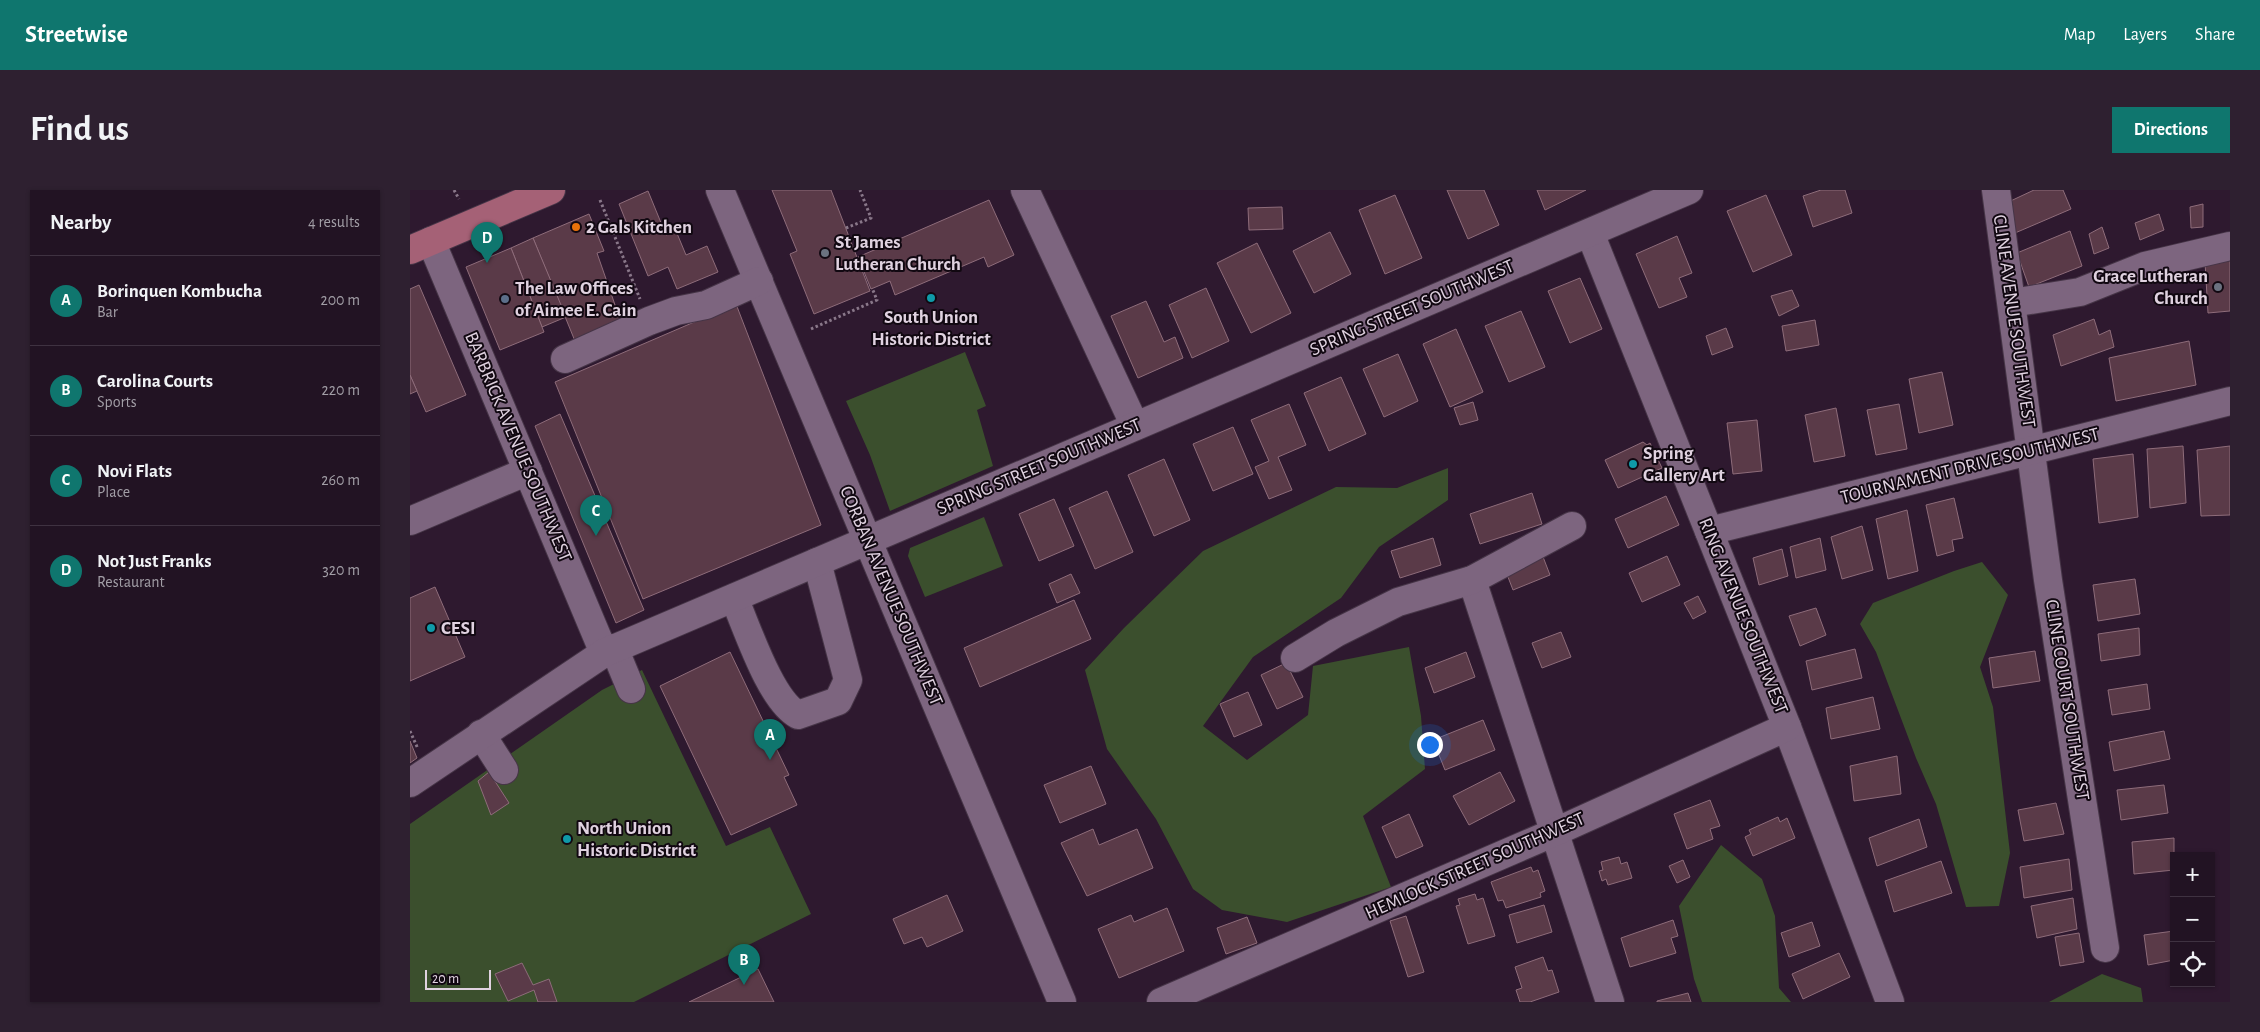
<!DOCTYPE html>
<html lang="en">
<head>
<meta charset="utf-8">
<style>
  body { margin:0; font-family:"Alegreya Sans",sans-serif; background:#2e2030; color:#f1f3f6 }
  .controls { position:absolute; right:15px; bottom:15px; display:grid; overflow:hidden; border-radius:0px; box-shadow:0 1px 4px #0004 }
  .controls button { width:45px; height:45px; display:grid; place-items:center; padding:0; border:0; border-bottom:1px solid #3f3241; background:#221323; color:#f1f3f6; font:25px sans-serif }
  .scale { position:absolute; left:15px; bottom:12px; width:66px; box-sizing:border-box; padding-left:5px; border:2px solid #e0d2e0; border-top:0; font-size:14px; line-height:18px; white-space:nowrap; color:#e0d2e0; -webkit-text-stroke:4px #110811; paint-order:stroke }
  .you { position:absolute; left:1019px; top:554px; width:18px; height:18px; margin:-12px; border:4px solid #fff; border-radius:50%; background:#1a73e8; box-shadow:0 0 0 8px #1a73e833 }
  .badge { display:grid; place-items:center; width:32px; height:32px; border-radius:50%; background:#0f766e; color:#fff; font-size:16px; font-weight:700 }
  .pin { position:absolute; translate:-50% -41px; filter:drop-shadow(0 1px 2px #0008) }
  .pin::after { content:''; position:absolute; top:26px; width:18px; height:15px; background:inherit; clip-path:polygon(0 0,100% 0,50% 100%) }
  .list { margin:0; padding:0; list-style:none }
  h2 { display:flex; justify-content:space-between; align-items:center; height:65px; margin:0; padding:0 20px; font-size:21px }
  h2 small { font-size:16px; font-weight:400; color:#a29ea6 }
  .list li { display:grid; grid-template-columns:32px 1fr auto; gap:15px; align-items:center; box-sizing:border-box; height:90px; padding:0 20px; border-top:1px solid #3f3241 }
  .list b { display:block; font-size:19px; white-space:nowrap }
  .list p { margin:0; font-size:16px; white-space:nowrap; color:#a29ea6 }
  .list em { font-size:16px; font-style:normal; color:#a29ea6 }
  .icon { flex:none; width:28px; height:28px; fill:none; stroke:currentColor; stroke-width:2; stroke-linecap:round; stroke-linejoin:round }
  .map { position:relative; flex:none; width:1820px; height:812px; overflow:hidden; border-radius:0px }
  header { display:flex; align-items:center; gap:30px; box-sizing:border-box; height:70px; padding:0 25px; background:#0f766e; color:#fff }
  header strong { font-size:24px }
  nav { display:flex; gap:28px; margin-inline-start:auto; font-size:18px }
  .intro { display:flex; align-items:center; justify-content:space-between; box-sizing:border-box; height:120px; padding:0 30px }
  h1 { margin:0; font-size:35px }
  .button { padding:12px 22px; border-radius:0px; background:#0f766e; color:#fff; font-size:18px; font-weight:700 }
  main { display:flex; gap:30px; padding:0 30px }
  aside { flex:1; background:#221323; border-radius:0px; box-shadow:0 1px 4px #0004 }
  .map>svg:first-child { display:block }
  .green { fill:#3b4f2d }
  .building { fill:#5a3a48; stroke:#8e6c7a }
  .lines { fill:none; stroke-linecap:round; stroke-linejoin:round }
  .minor-casing { stroke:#463547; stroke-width:30 }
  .major-casing { stroke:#463547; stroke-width:30 }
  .path { stroke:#897789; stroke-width:3; stroke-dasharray:2.5 2.5; stroke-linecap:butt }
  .minor { stroke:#7d657f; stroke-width:28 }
  .major { stroke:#a56176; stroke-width:28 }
  .food-dot { fill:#e8710a; stroke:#110811; stroke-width:2 }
  .worship-dot { fill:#6b7280; stroke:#110811; stroke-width:2 }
  .culture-dot { fill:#0f9aa8; stroke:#110811; stroke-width:2 }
  .service-dot { fill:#5c6f8a; stroke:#110811; stroke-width:2 }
  .labels { text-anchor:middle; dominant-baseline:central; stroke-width:4; stroke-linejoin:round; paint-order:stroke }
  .poi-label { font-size:19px; font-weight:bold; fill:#e0d2e0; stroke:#110811; text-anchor:start }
  .street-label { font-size:19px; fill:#e0d2e0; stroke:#110811 }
</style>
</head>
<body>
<header>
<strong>Streetwise</strong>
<nav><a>Map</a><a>Layers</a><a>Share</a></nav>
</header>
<div class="intro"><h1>Find us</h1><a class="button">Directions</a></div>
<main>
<aside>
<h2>Nearby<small>4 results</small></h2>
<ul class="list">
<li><span class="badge">A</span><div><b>Borinquen Kombucha</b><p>Bar</p></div><em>200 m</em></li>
<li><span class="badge">B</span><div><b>Carolina Courts</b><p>Sports</p></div><em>220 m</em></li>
<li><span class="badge">C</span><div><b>Novi Flats</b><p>Place</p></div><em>260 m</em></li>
<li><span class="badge">D</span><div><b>Not Just Franks</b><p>Restaurant</p></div><em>320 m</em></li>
</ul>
</aside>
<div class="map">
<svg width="1820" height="812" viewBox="0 0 1820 812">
  <rect width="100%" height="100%" fill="#2e192f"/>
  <g class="green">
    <polygon points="555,162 576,216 567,220 583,276 480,321 460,265 436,211"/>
    <polygon points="1038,278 1038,310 969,357 931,408 843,467 793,536 837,570 898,525 903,476 999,457 1011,526 1015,579 953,626 981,697 877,732 812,720 783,699 746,629 697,559 675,480 714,438 793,361 926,297 987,298"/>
    <polygon points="574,327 593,376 515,407 498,366 500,358"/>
    <polygon points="1572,372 1598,405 1570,477 1583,517 1600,663 1589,716 1556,717 1526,614 1506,568 1466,462 1450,434 1463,413 1544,381"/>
    <polygon points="232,480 316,656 360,637 401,724 224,812 0,812 0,634 192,500"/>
    <polygon points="1311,655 1352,689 1365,726 1369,798 1381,812 1292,812 1284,789 1269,716"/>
    <polygon points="1692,784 1731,798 1733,812 1639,812"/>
  </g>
  <g class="building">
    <polygon points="362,0 421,0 460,101 404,124 380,64 387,61"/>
    <polygon points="1037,0 1074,0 1089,35 1058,49"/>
    <polygon points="1127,0 1176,0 1135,20"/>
    <polygon points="1411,0 1435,0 1442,23 1403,37 1393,6"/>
    <polygon points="1624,0 1653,0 1661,19 1605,43 1592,15"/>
    <polygon points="238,1 256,45 266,41 276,65 297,56 308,82 267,99 258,77 238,86 209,14"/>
    <polygon points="985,5 1012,68 975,84 949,20"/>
    <polygon points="1356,5 1382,65 1343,82 1317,21"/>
    <polygon points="579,10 604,65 578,77 574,67 485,105 480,91 461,99 448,67"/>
    <polygon points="1793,14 1793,37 1781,38 1780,17"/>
    <polygon points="872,17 873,39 839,40 838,18"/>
    <polygon points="179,24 194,61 187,63 213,138 167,156 123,48"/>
    <polygon points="1749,24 1754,40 1730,50 1725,33"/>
    <polygon points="1692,37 1699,58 1684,64 1679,44"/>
    <polygon points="1660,41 1672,76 1619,97 1607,63"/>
    <polygon points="920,42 941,84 904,103 883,61"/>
    <polygon points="1267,46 1282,83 1269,88 1277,107 1249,118 1226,64"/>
    <polygon points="123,48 156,127 132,137 101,58"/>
    <polygon points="847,53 881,123 841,143 807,73"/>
    <polygon points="101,58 134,142 90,160 56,77"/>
    <polygon points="1820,70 1820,121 1798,123 1795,72"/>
    <polygon points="1170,88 1192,139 1160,153 1138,101"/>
    <polygon points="9,95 56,205 16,222 0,185 0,99"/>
    <polygon points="796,98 819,151 782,168 759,115"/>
    <polygon points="1382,100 1389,116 1369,126 1361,106"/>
    <polygon points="736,111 754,152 765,147 773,168 728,188 701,126"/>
    <polygon points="326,114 411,335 233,409 145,192"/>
    <polygon points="1111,121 1135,177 1099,192 1075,136"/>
    <polygon points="1684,129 1689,145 1700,140 1704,157 1651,176 1643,145"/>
    <polygon points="1405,130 1409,155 1376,161 1372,136"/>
    <polygon points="1316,138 1323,157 1302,165 1296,146"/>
    <polygon points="1046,139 1073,202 1040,217 1013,154"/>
    <polygon points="1779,151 1786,195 1706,211 1699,168"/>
    <polygon points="988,164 1008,211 974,227 953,179"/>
    <polygon points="1532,182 1543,235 1509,243 1499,189"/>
    <polygon points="0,185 7,201 0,204"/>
    <polygon points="931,187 956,244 919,261 894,203"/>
    <polygon points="1063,212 1068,230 1050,235 1044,218"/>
    <polygon points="879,214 896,255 868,267 882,300 859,309 845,277 859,271 841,230"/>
    <polygon points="1489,214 1497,259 1466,265 1457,220"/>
    <polygon points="1426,218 1435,266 1404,272 1395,225"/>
    <polygon points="150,224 234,420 206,433 125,236"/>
    <polygon points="1347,230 1352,281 1323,284 1317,233"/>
    <polygon points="823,237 843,284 803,301 783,254"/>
    <polygon points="1233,252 1237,255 1240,253 1252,278 1208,298 1195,270"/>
    <polygon points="1773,256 1776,313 1740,318 1737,259"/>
    <polygon points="1820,256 1820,325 1791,326 1787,260"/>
    <polygon points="1723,264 1728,327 1689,333 1683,269"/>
    <polygon points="754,269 780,330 744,346 718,285"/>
    <polygon points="697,301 723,362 685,379 659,318"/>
    <polygon points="1122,303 1132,334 1070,354 1060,324"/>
    <polygon points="1256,306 1269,335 1218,358 1205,329"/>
    <polygon points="1544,308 1553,348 1542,350 1544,361 1527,366 1516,315"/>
    <polygon points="644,309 664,356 629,371 609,324"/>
    <polygon points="1497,320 1508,381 1478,389 1466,329"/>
    <polygon points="1452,336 1463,380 1432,389 1421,347"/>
    <polygon points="1023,348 1031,375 990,388 981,361"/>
    <polygon points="1410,348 1416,380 1386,388 1380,357"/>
    <polygon points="1130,359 1140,385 1103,400 1093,374"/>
    <polygon points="1372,359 1378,386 1349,395 1343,368"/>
    <polygon points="1257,366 1270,395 1232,412 1219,383"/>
    <polygon points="661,384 670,403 647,413 639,394"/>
    <polygon points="1725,389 1730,424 1688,431 1683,395"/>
    <polygon points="25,397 55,467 0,491 0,408"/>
    <polygon points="1288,406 1296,422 1283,429 1274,413"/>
    <polygon points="664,410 681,449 570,497 554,458"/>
    <polygon points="1406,418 1416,445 1390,456 1379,426"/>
    <polygon points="1729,438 1730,465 1691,471 1688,444"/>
    <polygon points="1151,442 1161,467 1132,478 1122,453"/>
    <polygon points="1445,459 1452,488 1402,500 1396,471"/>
    <polygon points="1625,461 1630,491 1583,498 1579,468"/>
    <polygon points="320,462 379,585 374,587 387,615 321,645 250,496"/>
    <polygon points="1056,462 1065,487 1024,503 1015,478"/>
    <polygon points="876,473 893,507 867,519 851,485"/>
    <polygon points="1737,494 1740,519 1702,525 1698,500"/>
    <polygon points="838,502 852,535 824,547 810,514"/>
    <polygon points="1463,507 1470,539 1421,549 1416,518"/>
    <polygon points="1073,530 1085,560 1035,580 1023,550"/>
    <polygon points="1754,541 1760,569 1704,581 1699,552"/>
    <polygon points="0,551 7,568 0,573"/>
    <polygon points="1487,566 1491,604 1444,611 1440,576"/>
    <polygon points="681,576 696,614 650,633 634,595"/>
    <polygon points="79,582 99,613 81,625 68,591"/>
    <polygon points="1090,582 1105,611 1059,635 1043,606"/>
    <polygon points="1754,595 1758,623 1711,630 1707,600"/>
    <polygon points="1300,610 1310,636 1300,639 1303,649 1277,659 1264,624"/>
    <polygon points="1646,613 1654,644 1614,651 1608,620"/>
    <polygon points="999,624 1013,656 986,668 972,637"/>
    <polygon points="1368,627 1370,632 1377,628 1385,648 1343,666 1335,647 1341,644 1339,640"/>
    <polygon points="1509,629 1517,657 1467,676 1459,648"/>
    <polygon points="683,639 689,655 727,639 743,678 677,706 651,653"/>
    <polygon points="1764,648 1764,680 1724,684 1722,652"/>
    <polygon points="1209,667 1211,674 1217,672 1222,688 1198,695 1196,689 1192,691 1189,681 1193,680 1191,672"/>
    <polygon points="1659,669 1662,700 1614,708 1610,677"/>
    <polygon points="1273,670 1280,687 1267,693 1259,676"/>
    <polygon points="1531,671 1542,703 1484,722 1475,691"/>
    <polygon points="1121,677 1123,682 1128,680 1135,701 1130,703 1131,707 1096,718 1093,710 1088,711 1081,692"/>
    <polygon points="1065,704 1067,710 1073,708 1085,746 1058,754 1046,716 1050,715 1048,709"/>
    <polygon points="537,705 553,741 517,757 512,747 494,754 483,729"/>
    <polygon points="1663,708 1667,739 1627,748 1621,716"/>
    <polygon points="1134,715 1142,742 1107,753 1099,725"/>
    <polygon points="757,718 774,761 709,788 688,739 721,725 724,732"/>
    <polygon points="996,726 1014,782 998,787 980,731"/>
    <polygon points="837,727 847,753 816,764 807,738"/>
    <polygon points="1263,730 1268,746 1261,748 1266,763 1220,777 1211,748"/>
    <polygon points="1402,732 1410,756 1379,767 1371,743"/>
    <polygon points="1764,741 1764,770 1738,775 1734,745"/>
    <polygon points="1669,743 1674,772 1650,776 1645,747"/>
    <polygon points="1429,763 1440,787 1393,809 1382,784"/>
    <polygon points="1133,767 1138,781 1142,780 1149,802 1120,812 1110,812 1106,800 1112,798 1105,777"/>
    <polygon points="112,773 123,795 139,789 147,812 128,812 124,800 98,811 85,784"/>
    <polygon points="348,779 364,812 279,812"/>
    <polygon points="1278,803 1281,812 1247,812 1247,811"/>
  </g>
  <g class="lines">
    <g class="minor-casing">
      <g id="minor">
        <polyline points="310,0 652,812"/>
        <polyline points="615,0 725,236"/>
        <polyline points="1586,0 1638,390 1695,758"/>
        <polyline points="1180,43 1377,537 1480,812"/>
        <polyline points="21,51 194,463"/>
        <polyline points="1602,113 1670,102 1735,76 1820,56"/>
        <polyline points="155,169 239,131 266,121 296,115 349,91"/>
        <polyline points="0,331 118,281"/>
        <polyline points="1299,341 1820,211"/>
        <polyline points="1062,390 1200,812"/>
        <path d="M324 408C337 437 360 510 388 525L428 511 438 490 407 372"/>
        <polyline points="204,458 221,499"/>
        <polyline points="885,468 926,443 988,412 1062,390 1162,336"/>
        <polyline points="71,544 94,580"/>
        <polyline points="0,593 194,463 1279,0"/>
        <polyline points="751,812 1145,642 1377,537"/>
      </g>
    </g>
    <g class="major-casing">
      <polyline id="major" points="0,60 141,0"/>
    </g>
    <g class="path">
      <polyline points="44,0 49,9"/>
      <polyline points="190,10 230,109"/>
      <polyline points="436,38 461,28 450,0"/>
      <polyline points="401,139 467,110 462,98"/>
      <polyline points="0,541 8,559"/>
    </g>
    <use href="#minor" class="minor"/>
    <use href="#major" class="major"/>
  </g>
  <circle class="food-dot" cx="166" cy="37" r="5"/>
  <g class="worship-dot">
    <circle cx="415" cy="63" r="5"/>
    <circle cx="1808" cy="97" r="5"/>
  </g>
  <g class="culture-dot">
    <circle cx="521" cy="108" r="5"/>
    <circle cx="1223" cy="274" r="5"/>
    <circle cx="21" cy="438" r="5"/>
    <circle cx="157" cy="649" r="5"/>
  </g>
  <circle class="service-dot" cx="95" cy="109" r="5"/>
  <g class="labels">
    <g class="poi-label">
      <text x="176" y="37">2 Gals Kitchen</text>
      <text x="425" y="52">St James<tspan x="425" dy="22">Lutheran Church</tspan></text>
      <text x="1798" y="86" text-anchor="end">Grace Lutheran<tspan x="1798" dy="22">Church</tspan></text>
      <text x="105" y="98">The Law Offices<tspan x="105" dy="22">of Aimee E. Cain</tspan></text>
      <text x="521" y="127" text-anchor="middle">South Union<tspan x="521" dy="22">Historic District</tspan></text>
      <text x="1233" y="263">Spring<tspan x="1233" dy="22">Gallery Art</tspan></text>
      <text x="31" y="438">CESI</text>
      <text x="167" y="638">North Union<tspan x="167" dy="22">Historic District</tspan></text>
    </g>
    <g class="street-label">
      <text transform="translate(1002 118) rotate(-23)">SPRING STREET SOUTHWEST</text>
      <text transform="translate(1604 131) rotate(82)">CLINE AVENUE SOUTHWEST</text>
      <text transform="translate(108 257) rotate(67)">BARBRICK AVENUE SOUTHWEST</text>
      <text transform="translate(1560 276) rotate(-14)">TOURNAMENT DRIVE SOUTHWEST</text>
      <text transform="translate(629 277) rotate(-23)">SPRING STREET SOUTHWEST</text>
      <text transform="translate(481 406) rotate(67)">CORBAN AVENUE SOUTHWEST</text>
      <text transform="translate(1333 426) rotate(68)">RING AVENUE SOUTHWEST</text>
      <text transform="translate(1657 510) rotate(81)">CLINE COURT SOUTHWEST</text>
      <text transform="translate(1065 676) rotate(-24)">HEMLOCK STREET SOUTHWEST</text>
    </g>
  </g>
</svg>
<div class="controls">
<button>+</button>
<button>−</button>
<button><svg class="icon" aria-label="locate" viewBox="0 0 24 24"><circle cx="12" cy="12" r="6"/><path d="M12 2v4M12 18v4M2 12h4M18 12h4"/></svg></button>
</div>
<div class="scale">20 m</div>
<div class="you"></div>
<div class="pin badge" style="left:360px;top:570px">A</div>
<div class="pin badge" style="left:334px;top:795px">B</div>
<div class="pin badge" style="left:186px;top:346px">C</div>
<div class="pin badge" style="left:77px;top:73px">D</div>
</div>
</main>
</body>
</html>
